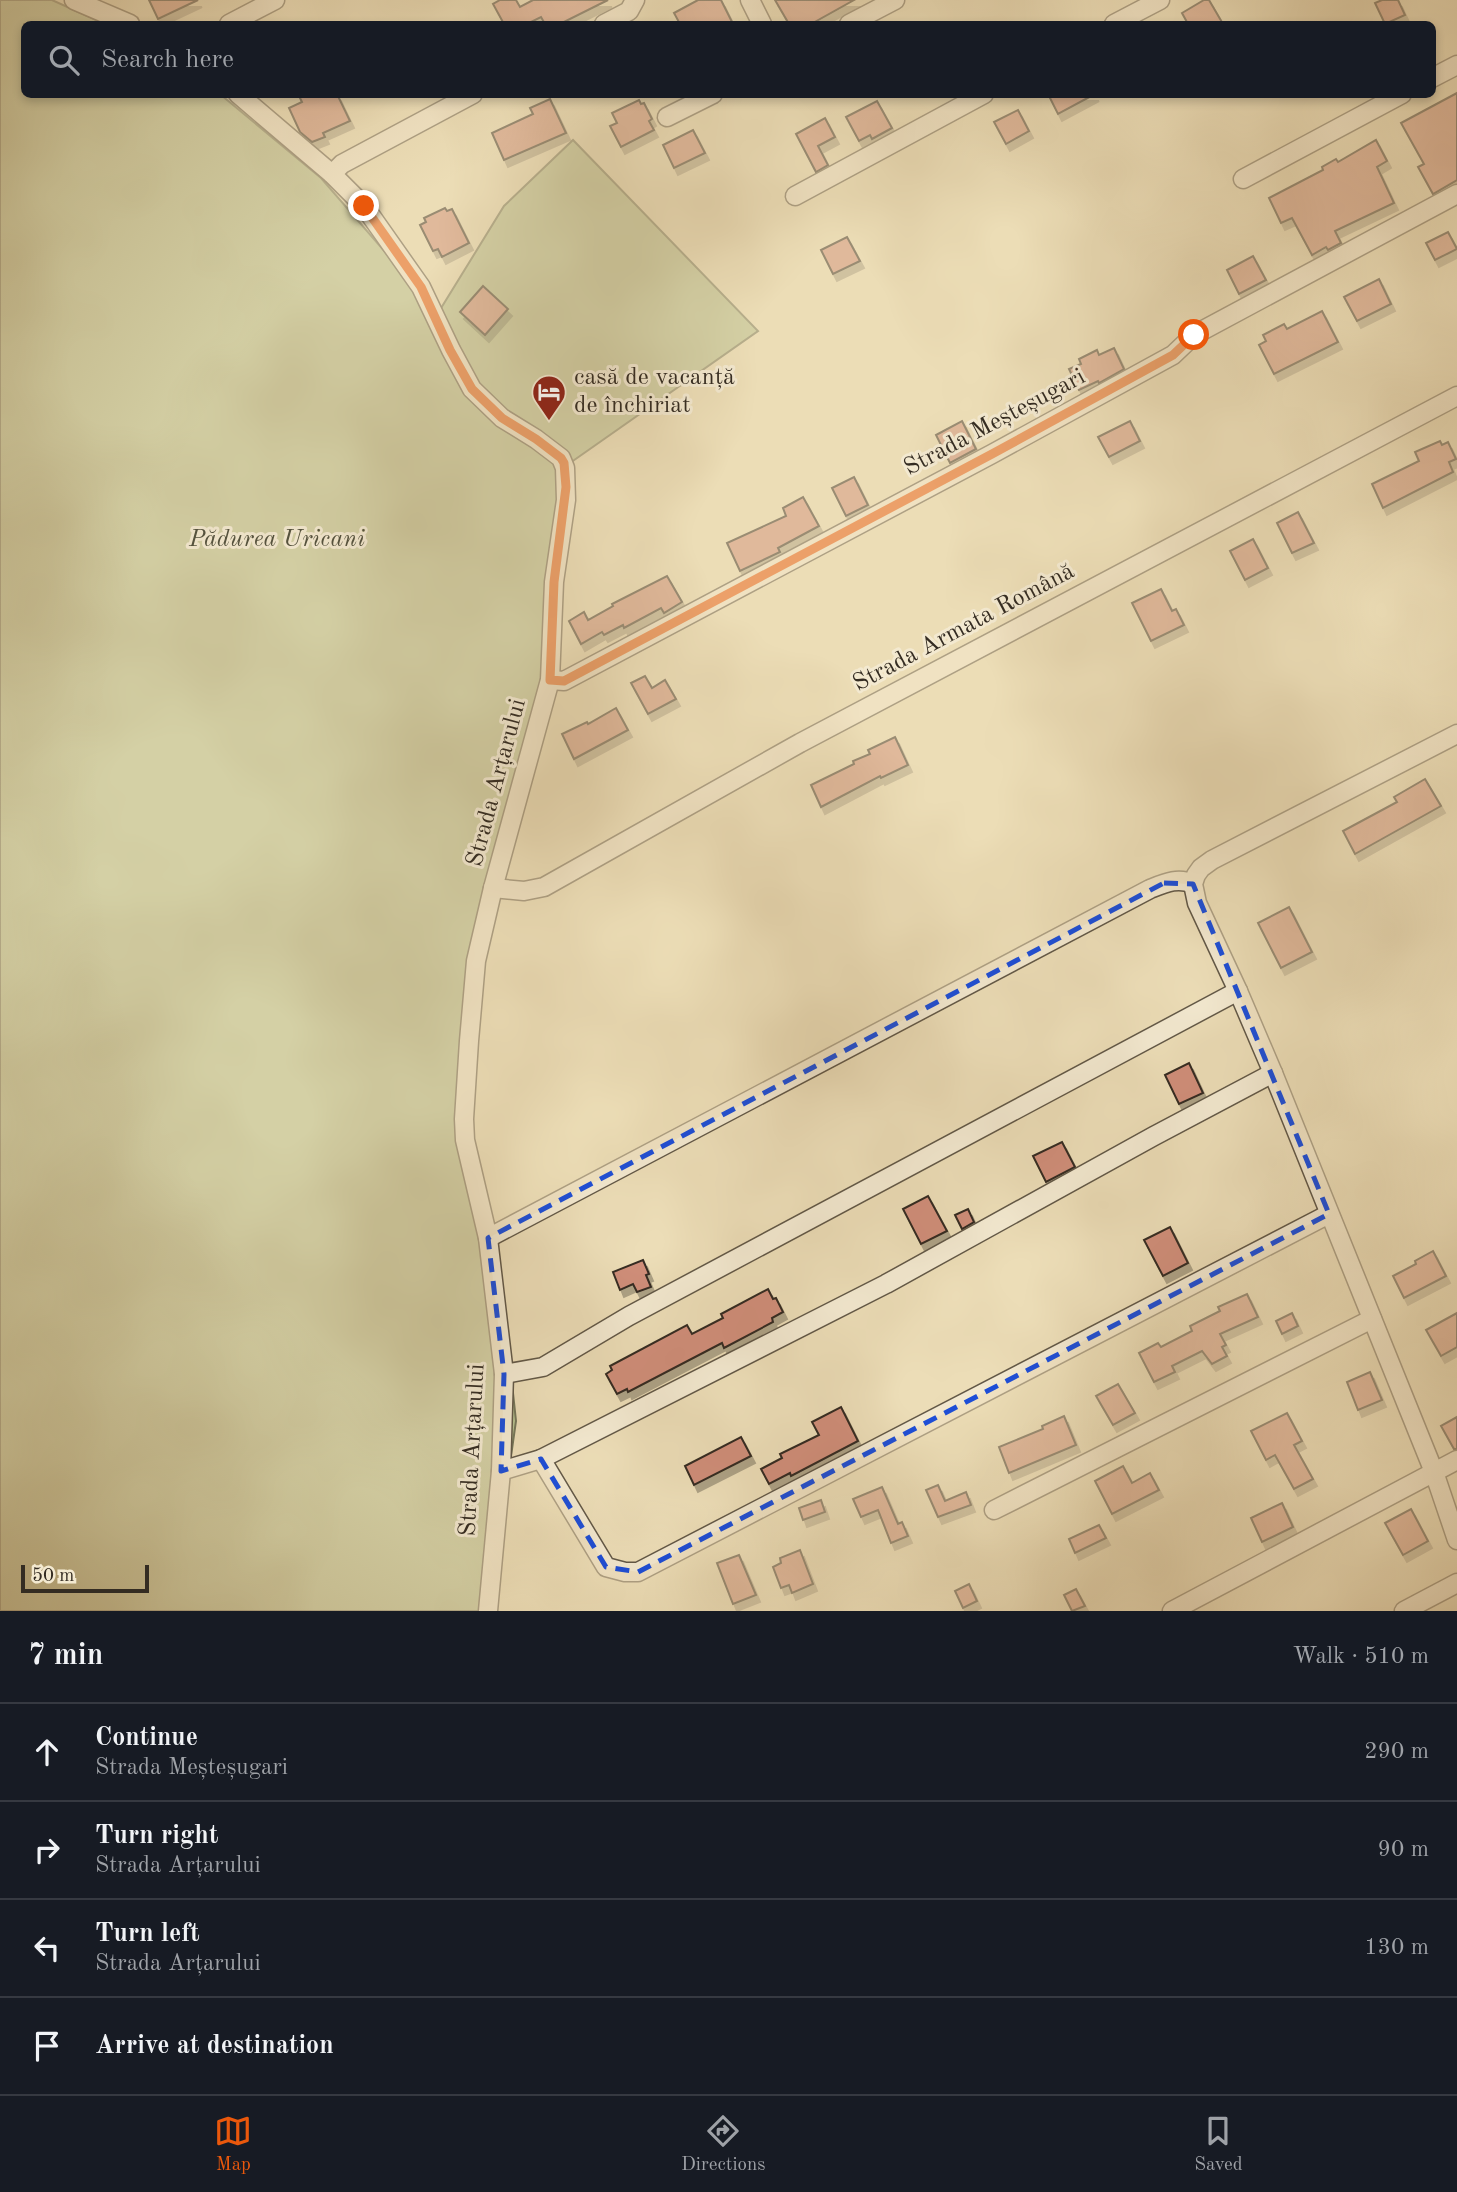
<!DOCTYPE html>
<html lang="en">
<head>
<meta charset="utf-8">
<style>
  body { margin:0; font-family:"Old Standard TT",serif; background:#20242c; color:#f1f3f6 }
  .scale { position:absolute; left:21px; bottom:18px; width:128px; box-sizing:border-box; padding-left:7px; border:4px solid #342c22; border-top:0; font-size:19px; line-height:24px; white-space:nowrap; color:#342c22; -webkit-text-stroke:5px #f3e9d0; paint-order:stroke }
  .stop { position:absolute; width:21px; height:21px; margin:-16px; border:5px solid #ea580c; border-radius:50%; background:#fff }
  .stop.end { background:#ea580c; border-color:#fff; box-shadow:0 2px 7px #0008 }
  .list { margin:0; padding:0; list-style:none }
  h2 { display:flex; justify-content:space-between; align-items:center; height:91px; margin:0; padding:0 28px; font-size:30px }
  h2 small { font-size:23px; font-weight:400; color:#9ea1a6 }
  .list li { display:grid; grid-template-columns:46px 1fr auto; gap:21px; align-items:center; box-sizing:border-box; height:98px; padding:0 28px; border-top:2px solid #363941 }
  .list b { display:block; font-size:26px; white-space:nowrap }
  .list p { margin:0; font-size:23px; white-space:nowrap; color:#9ea1a6 }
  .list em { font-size:23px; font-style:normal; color:#9ea1a6 }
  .icon { flex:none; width:38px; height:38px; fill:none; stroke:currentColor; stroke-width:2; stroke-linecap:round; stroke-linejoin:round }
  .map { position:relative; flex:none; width:1457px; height:1611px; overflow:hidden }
  .search { position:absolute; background:#171b24; box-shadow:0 4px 10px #0003; left:21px; right:21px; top:21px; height:77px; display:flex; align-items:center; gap:18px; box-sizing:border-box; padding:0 24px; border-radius:10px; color:#9ea1a6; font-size:26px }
  .sheet { height:483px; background:#171b24 }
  nav { display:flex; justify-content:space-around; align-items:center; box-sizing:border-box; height:98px; border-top:2px solid #363941; background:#171b24; font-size:19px; color:#9ea1a6 }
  nav a { display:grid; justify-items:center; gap:4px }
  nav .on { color:#ea580c }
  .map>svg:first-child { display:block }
  .green { fill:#b6c290; stroke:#757759; stroke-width:2 }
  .building { fill:#d08e7a; stroke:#342c22; stroke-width:2; filter:url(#shadow) }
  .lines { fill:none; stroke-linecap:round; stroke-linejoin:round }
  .minor-casing { stroke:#625847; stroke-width:21 }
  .minor { stroke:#f3e9d0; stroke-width:18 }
  .route { stroke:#ea580c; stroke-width:9 }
  .marked { fill:none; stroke:#1d4ed8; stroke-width:5; stroke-dasharray:14 9; stroke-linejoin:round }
  .labels { text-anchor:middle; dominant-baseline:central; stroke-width:6; stroke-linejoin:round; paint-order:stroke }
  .poi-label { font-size:24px; fill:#342c22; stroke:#f3e9d0; text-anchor:start }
  .street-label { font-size:24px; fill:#342c22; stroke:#f3e9d0 }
  .park-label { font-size:24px; font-style:italic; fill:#54523e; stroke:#f3e9d0 }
</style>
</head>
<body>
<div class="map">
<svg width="1457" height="1611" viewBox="0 0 1457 1611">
  <defs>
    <filter id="shadow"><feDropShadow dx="4" dy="7" stdDeviation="0" flood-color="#0004"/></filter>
  </defs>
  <rect width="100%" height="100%" fill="#ecddb7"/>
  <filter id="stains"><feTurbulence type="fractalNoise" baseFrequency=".00286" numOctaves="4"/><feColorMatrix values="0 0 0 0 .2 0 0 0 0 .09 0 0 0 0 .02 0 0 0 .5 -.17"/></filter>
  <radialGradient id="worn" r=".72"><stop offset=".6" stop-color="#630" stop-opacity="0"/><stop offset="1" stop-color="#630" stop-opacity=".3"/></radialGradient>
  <polygon class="green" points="0,0 52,0 105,24 24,24 24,94 221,95 321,178 438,313 504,206 573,140 758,331 560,470 545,672 489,888 470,1138 497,1244 516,1421 489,1611 0,1611"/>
  <g class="building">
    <polygon points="149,0 198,0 158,19"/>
    <polygon points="500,0 516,0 520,7 533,0 608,0 560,24 545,24 541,17 527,24 504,24 493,4"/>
    <polygon points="698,0 721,0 733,24 680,24 674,13"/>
    <polygon points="775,0 854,0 811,24 789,24"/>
    <polygon points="1204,0 1209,0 1223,24 1188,24 1182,13"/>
    <polygon points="1382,0 1398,0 1405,15 1385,24 1375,3"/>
    <polygon points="1457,93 1457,180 1433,194 1418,167 1424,164 1401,123"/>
    <polygon points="298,94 337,94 350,121 323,133 325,137 312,142 300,132 289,108 302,102"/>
    <polygon points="1048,94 1095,94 1058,114"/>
    <polygon points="550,99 566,133 504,160 492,133 533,114 530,108"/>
    <polygon points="639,100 641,104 644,103 652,119 649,121 654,130 621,147 610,126 617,123 612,113"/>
    <polygon points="877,101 892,128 872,139 870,135 859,141 846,117"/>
    <polygon points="1018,110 1029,131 1006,144 994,122"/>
    <polygon points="825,118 835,137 818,146 828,165 816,172 796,134"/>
    <polygon points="693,130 705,153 674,168 663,145"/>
    <polygon points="1376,140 1387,161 1377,167 1394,203 1335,231 1341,243 1328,250 1326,247 1312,255 1292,218 1281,223 1269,198 1323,170 1322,167 1336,159 1338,162"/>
    <polygon points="445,208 447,211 452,209 469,243 442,257 438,249 433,251 420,225 426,222 424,218"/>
    <polygon points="1448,232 1457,249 1435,260 1426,243"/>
    <polygon points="847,237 860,261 833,274 821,250"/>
    <polygon points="1253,256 1266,280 1239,294 1227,270"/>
    <polygon points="1379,279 1391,304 1357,321 1344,297"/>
    <polygon points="483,286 508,309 485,335 460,312"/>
    <polygon points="1322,311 1338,342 1274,374 1259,345 1266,341 1263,335 1284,324 1287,329"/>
    <polygon points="1114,348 1124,369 1099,383 1098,381 1079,390 1069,369 1081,364 1079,359 1097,350 1099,355"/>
    <polygon points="962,421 976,449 950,463 936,435"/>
    <polygon points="1130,421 1140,441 1109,457 1098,437"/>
    <polygon points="1440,441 1442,445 1448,442 1456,459 1449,462 1453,472 1383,508 1372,484 1419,461 1415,452"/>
    <polygon points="854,477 868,505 846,516 832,488"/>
    <polygon points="803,497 819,526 778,548 780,552 740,571 727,543 786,516 783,508"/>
    <polygon points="1298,512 1314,543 1292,553 1277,523"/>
    <polygon points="1253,539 1268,568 1245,580 1230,551"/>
    <polygon points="667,576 682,602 664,613 661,608 624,628 623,625 604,635 602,632 581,644 569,621 584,612 588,620 613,606 612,604"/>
    <polygon points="1161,589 1172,611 1176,609 1184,625 1151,641 1132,603"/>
    <polygon points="645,676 652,688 665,680 676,699 648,714 631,683"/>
    <polygon points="616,708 628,730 574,759 562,734 587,722 588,724"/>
    <polygon points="895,737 908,765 881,778 880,776 821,807 811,785 854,764 853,761 870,754 868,750"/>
    <polygon points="1425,779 1441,806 1355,854 1343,831 1397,802 1394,797"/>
    <polygon points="1289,907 1312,952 1281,968 1258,923"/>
    <polygon points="1189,1063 1203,1093 1179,1104 1165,1075"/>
    <polygon points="1062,1142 1075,1167 1046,1182 1033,1156"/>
    <polygon points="928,1196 947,1231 921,1244 903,1209"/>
    <polygon points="968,1209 974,1222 962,1229 955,1215"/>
    <polygon points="1170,1227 1188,1263 1163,1276 1144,1240"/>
    <polygon points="1433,1251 1446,1276 1404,1298 1393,1276 1416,1264 1415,1261"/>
    <polygon points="643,1260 649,1274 646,1275 651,1287 637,1292 633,1284 620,1290 613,1272"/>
    <polygon points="768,1289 773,1299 776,1298 783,1312 772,1318 773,1322 724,1348 722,1343 628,1392 627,1389 617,1394 606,1374 612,1370 610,1366 687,1325 692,1334 723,1318 721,1314"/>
    <polygon points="1247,1294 1258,1317 1220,1334 1226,1345 1222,1347 1227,1356 1212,1364 1202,1351 1172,1366 1175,1372 1154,1382 1139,1353 1158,1343 1161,1347 1192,1331 1190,1326 1220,1311 1218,1307"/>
    <polygon points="1292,1313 1298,1326 1282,1334 1276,1321"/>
    <polygon points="1457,1313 1457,1347 1441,1356 1426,1330"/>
    <polygon points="1370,1372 1382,1400 1358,1410 1347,1382"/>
    <polygon points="1118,1384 1135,1413 1113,1425 1096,1396"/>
    <polygon points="841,1407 858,1441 791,1476 790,1473 769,1484 761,1469 782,1458 780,1454 819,1435 812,1422"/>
    <polygon points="1287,1413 1302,1441 1294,1445 1313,1479 1294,1489 1275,1455 1266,1460 1251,1431"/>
    <polygon points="1064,1416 1076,1445 1009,1473 999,1447 1043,1429 1042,1426"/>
    <polygon points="1457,1417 1457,1449 1454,1449 1441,1426"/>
    <polygon points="741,1437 751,1456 694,1485 685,1466"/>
    <polygon points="1123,1466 1132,1483 1150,1473 1159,1490 1112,1514 1095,1481"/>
    <polygon points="938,1485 945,1501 966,1492 971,1505 938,1517 926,1490"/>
    <polygon points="882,1487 898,1524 902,1522 908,1536 891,1543 878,1510 861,1517 853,1499"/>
    <polygon points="821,1500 825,1512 803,1520 799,1508"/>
    <polygon points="1282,1503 1293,1527 1262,1542 1251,1518"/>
    <polygon points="1411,1509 1428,1541 1403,1555 1385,1523"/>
    <polygon points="1099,1525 1106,1538 1075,1553 1069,1539"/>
    <polygon points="800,1550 813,1584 792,1593 789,1585 781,1588 773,1567 781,1563 780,1558"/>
    <polygon points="739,1555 756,1595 733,1604 717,1563"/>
    <polygon points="969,1584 977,1601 963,1608 955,1591"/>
    <polygon points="1076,1589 1085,1606 1072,1611 1064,1595"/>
  </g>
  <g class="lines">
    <g class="minor-casing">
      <g id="minor">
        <polyline points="74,0 130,24"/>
        <polyline points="750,0 762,24"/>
        <polyline points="229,24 275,0"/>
        <polyline points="604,24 629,11 635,0"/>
        <polyline points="849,24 895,0"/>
        <polyline points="1114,24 1160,0"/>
        <polyline points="1432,78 1457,65"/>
        <polyline points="238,94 332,174 364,206 421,287 451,350 472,389 502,418 536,439 561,458 565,468 566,500 554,582 550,680 493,888 476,961 469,1041 464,1119 465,1140 488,1238 504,1374 501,1471 488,1611"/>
        <polyline points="667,117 713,94"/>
        <polyline points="332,174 342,164 473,94"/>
        <polyline points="1243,179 1402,94"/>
        <polyline points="795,196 984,94"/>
        <polyline points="550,680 564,681 992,454 1173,355 1194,335 1457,194"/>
        <polyline points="1457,734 1212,860 1201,868 1196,875 1193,884 1197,903 1238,991 1273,1073 1434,1472 1457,1540"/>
        <polyline points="493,888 524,891 544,887 800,743 1457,396"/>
        <path d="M488 1238 1150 889C1165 883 1178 877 1193 884"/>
        <polyline points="504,1374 543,1367 629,1316 1238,991"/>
        <polyline points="541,1459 886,1284 1154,1136 1273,1073"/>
        <polyline points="501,1471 541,1459 606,1567 625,1572 638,1572 1329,1214"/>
        <polyline points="994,1510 1372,1319"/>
        <polyline points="1172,1611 1457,1460"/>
        <polyline points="1404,1611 1457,1583"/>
      </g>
    </g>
    <use href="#minor" class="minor"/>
  </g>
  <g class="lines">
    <polyline class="route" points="364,206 421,287 450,350 472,389 502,418 536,439 561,458 564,463 566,487 554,582 550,680 564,681 992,454 1173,355 1194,335"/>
  </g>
  <path d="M0 0H1457V1611H0ZM1164 883 1193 884 1329 1214 638 1572 606 1567 541 1459 501 1471 504 1374 488 1238Z" fill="#ecddb7" fill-opacity=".55" fill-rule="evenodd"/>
  <path class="marked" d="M1164 883 1193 884 1329 1214 638 1572 606 1567 541 1459 501 1471 504 1374 488 1238Z"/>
  <defs>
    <g id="hotel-pin" transform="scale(1.75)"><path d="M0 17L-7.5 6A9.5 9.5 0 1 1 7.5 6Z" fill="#8f2418" stroke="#f3e9d0"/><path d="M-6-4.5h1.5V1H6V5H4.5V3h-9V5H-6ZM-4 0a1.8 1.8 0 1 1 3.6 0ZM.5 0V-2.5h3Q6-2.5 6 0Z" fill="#fff"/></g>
  </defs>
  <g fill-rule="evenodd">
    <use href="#hotel-pin" x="549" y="392"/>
  </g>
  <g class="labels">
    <g class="poi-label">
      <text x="574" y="378">casă de vacanță<tspan x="574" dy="28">de închiriat</tspan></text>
    </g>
    <g class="street-label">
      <text transform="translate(995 423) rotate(-28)">Strada Meșteșugari</text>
      <text transform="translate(964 628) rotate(-28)">Strada Armata Română</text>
      <text transform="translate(497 783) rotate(-75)">Strada Arțarului</text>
      <text transform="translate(473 1450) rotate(-87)">Strada Arțarului</text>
    </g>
    <g class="park-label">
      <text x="277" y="540">Pădurea Uricani</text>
    </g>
  </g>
  <rect width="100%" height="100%" filter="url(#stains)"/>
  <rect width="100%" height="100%" fill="url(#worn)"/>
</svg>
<div class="scale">50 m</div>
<div class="stop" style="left:1194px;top:335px"></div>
<div class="stop end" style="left:364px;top:206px"></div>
<div class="search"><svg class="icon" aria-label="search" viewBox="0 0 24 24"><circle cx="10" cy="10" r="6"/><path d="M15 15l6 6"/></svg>Search here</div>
</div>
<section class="sheet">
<h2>7 min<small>Walk · 510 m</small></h2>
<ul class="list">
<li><svg class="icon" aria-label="ahead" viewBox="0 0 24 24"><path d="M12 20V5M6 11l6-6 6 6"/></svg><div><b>Continue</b><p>Strada Meșteșugari</p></div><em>290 m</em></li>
<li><svg class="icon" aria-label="right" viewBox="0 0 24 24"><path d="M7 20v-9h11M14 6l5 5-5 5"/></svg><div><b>Turn right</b><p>Strada Arțarului</p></div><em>90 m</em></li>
<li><svg class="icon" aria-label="left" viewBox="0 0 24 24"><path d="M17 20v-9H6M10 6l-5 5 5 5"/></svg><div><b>Turn left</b><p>Strada Arțarului</p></div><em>130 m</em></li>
<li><svg class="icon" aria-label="arrive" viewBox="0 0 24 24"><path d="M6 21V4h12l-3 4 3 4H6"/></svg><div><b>Arrive at destination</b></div></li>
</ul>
</section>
<nav>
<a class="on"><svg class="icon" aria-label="map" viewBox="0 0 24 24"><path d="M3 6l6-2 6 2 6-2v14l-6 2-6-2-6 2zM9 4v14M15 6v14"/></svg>Map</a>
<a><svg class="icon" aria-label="directions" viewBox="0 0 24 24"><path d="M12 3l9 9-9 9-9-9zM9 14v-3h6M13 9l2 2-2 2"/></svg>Directions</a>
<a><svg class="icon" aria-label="saved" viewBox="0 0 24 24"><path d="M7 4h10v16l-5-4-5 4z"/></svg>Saved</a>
</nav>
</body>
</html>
